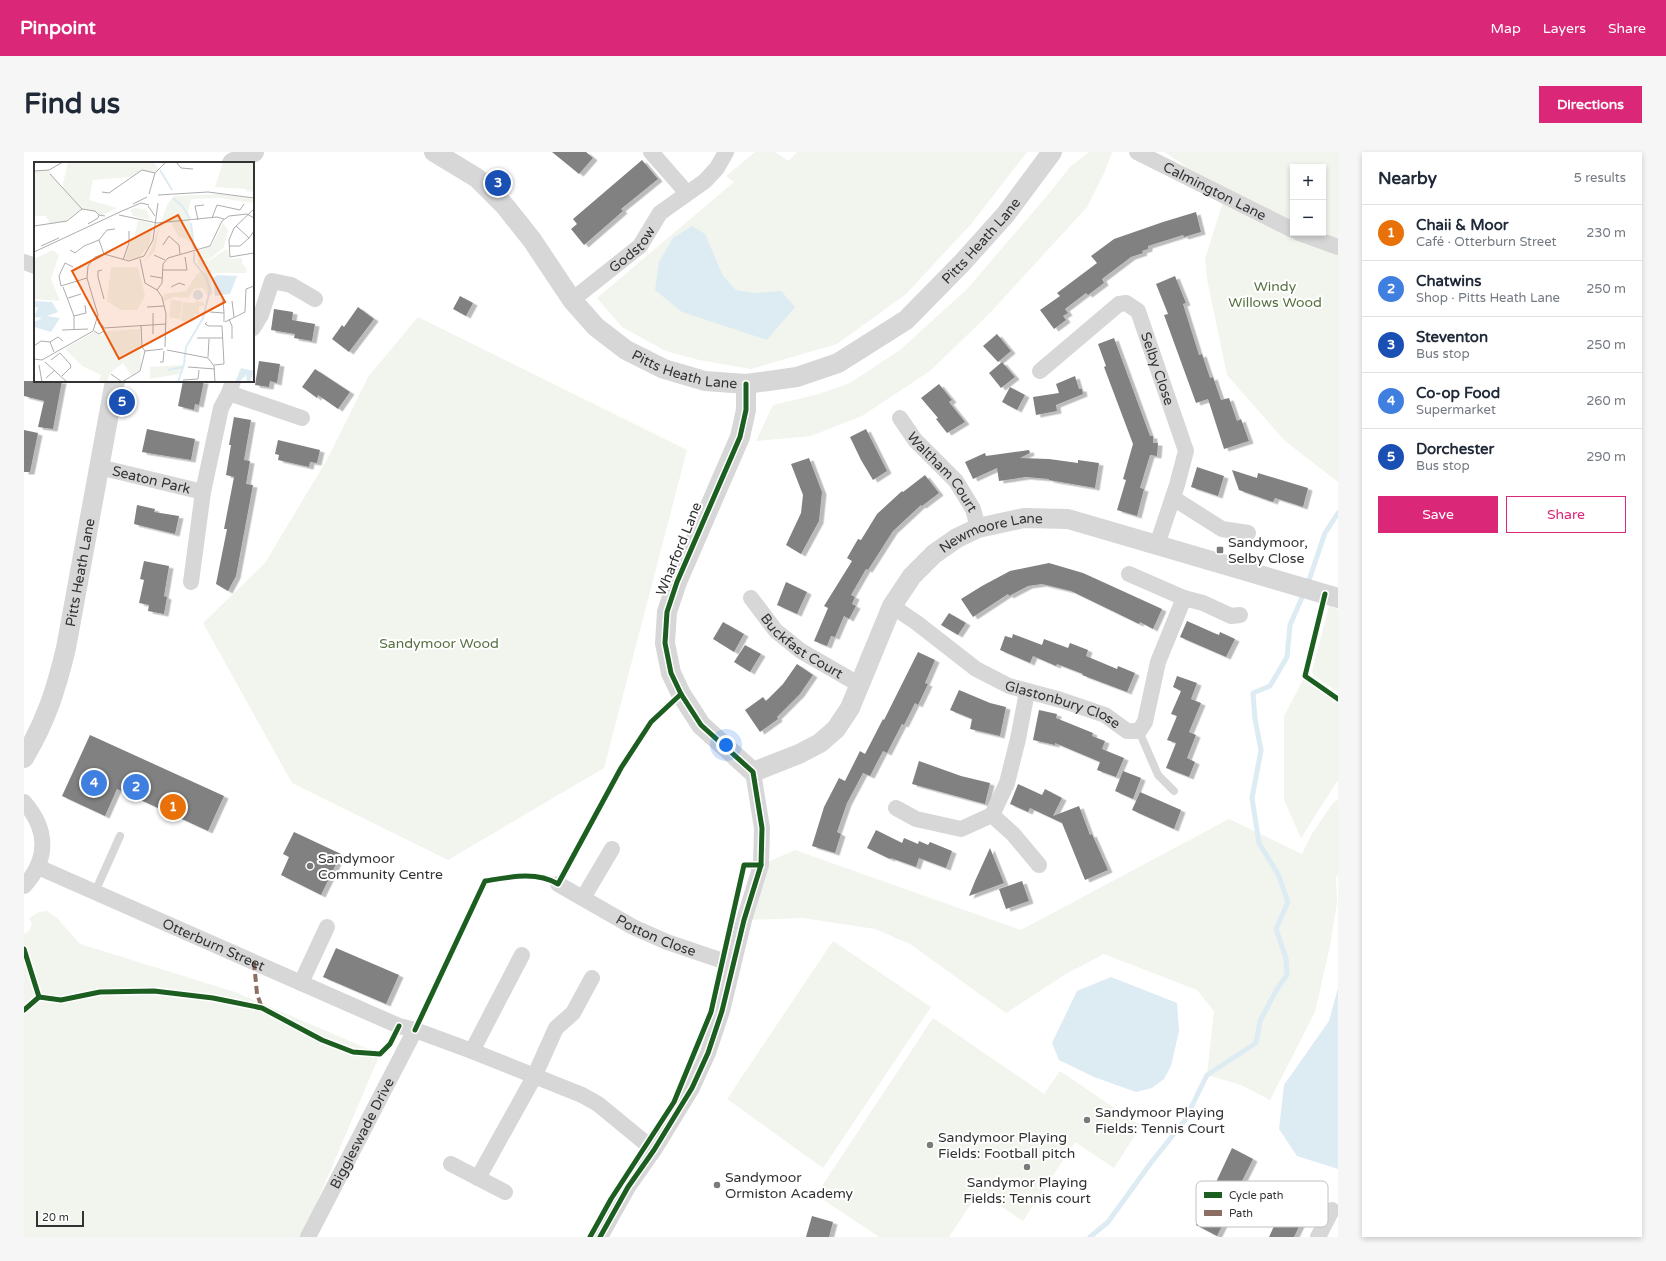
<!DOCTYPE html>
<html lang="en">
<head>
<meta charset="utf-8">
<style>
  body { margin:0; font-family:"Varela Round",sans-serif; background:#f6f6f7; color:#1f2937 }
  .controls { position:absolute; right:12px; top:12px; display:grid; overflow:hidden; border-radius:0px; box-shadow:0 2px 6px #0003 }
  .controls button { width:36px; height:36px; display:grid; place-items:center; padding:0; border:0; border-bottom:1px solid #e0e1e3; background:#fff; color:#1f2937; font:20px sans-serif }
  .scale { position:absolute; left:12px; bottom:10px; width:48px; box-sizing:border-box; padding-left:4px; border:2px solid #333; border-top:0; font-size:11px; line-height:14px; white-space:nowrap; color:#333; -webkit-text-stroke:3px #fff; paint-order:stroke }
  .you { position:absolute; left:702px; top:593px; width:14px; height:14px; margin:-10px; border:3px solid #fff; border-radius:50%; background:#1a73e8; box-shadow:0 0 0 6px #1a73e833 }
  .badge { display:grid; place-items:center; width:26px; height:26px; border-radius:50%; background:#db2777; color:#fff; font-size:13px; font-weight:700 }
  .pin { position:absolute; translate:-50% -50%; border:2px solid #fff; box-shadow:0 1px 4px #0006 }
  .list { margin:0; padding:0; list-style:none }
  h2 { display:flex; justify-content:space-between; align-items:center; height:52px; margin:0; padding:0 16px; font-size:17px }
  h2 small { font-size:13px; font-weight:400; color:#747a83 }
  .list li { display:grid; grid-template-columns:26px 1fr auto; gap:12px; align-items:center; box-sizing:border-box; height:56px; padding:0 16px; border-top:1px solid #e0e1e3 }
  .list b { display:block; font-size:15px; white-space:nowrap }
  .list p { margin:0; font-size:13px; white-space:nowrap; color:#747a83 }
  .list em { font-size:13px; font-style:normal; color:#747a83 }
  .actions { display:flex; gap:8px; padding:12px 16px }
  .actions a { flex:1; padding:9px 0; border:1px solid #db2777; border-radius:0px; text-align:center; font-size:14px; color:#db2777 }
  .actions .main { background:#db2777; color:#fff }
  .map { position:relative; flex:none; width:1314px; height:1085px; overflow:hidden; border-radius:0px }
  header { display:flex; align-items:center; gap:24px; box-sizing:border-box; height:56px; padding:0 20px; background:#db2777; color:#fff }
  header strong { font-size:19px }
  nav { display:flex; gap:22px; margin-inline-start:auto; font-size:14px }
  .intro { display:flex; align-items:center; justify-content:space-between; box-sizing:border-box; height:96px; padding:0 24px }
  h1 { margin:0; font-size:28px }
  .button { padding:10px 18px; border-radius:0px; background:#db2777; color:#fff; font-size:14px; font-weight:700 }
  main { display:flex; gap:24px; padding:0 24px }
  aside { flex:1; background:#fff; border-radius:0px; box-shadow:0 2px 6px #0003 }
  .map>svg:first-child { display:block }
  .green { fill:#f1f5ed; fill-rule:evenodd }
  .water { fill:#ddebf3 }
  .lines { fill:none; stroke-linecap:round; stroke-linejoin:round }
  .stream { stroke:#ddebf3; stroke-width:5 }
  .building { fill:#818181; filter:url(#shadow) }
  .service { stroke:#d7d7d7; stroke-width:8 }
  .minor { stroke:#d7d7d7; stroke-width:16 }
  .tertiary { stroke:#d7d7d7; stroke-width:20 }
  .quiet { stroke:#8d6e63; stroke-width:4; stroke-dasharray:8 4; stroke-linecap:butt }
  .cycleway-casing { stroke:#fff; stroke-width:8 }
  .cycleway { stroke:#1b5e20; stroke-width:5 }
  .poi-dot { fill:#7a7a7a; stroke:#fff; stroke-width:1.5 }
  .labels { text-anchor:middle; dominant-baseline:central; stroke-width:4; stroke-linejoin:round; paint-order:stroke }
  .street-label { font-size:14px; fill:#333; stroke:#fff }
  .park-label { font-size:14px; fill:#56703f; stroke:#fff }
  .poi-label { font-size:14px; fill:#333; stroke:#fff; text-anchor:start }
  .inset-river { fill:none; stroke:#ddebf3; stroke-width:2 }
  .inset-road { fill:none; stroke:#adadad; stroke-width:1 }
  .view { fill:#e8590c; fill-opacity:0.15; stroke:#e8590c; stroke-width:2 }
  .inset-edge { fill:none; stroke:#333; stroke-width:2 }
  .key { fill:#fff; stroke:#c2c2c2; stroke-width:1 }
  .key-label { font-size:11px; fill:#333 }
</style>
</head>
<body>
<header>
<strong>Pinpoint</strong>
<nav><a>Map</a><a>Layers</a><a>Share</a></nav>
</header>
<div class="intro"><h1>Find us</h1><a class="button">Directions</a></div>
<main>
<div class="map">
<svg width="1314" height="1085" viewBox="0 0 1314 1085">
  <defs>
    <filter id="shadow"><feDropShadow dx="4.5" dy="2.5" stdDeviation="0" flood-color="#0004"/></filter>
  </defs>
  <rect width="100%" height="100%" fill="#fff"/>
  <g class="green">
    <polygon points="731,0 751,0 765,9 773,0 1003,0 948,71 882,142 813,192 727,217 675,208 642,199 598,175 573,146 710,30 702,24"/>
    <polygon points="1065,0 1088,0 1081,19 1063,55 965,162 906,219 838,264 787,284 732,289 749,253 795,242 826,231 876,198 943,137 1022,45 1046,15"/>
    <path d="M1141 0H1314V330L1261 289 1203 223 1183 127 1181 107 1201 43ZM1269 15H1299V81H1269Z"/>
    <polygon points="394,165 663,298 580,616 424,708 268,631 179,471 241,411 304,306 344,225"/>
    <polygon points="1305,454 1314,457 1314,540 1290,524 1288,519"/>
    <polygon points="1281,524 1314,547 1314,628 1277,686 1260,648 1260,564"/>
    <polygon points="1314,647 1314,725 1312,724 1313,751 1306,794 1291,860 1246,948 1217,933 1183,923 1190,859 1173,838 1080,802 1042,822 982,861 886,792 851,777 779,766 720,768 737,713 771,698 997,778 1205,667 1278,702 1289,680 1309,651"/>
    <polygon points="23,759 32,765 56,792 211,840 356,902 278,1085 0,1085 0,782 5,779 8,771 5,766 15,760"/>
    <polygon points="809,789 907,855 799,1016 703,947"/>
    <polygon points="909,866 1020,942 1036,919 1117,974 1090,1016 1051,990 999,1069 955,1040 925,1085 855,1085 792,1043"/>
  </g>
  <g class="water">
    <polygon points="668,74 681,82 699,124 712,138 732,141 757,139 771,155 743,188 658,160 631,138 635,110 649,86"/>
    <polygon points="1087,825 1153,851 1155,879 1147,914 1140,927 1128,936 1112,940 1070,925 1035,908 1028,891 1053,839"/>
    <polygon points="1314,836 1314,1017 1273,1004 1255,977 1260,933 1305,869"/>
  </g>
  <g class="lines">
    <g class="stream">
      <polyline points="1283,434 1301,381 1314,361"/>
      <polyline points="1066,1085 1084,1070 1126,1012 1161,968 1183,923 1232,891 1236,869 1253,837 1263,823 1262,806 1252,777 1264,750 1254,722 1235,691 1228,646 1237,598 1231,567 1229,541 1246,534 1263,505 1266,473 1280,441"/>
    </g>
  </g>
  <g class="building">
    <polygon points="528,0 562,0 569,6 555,22"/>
    <polygon points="618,8 634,27 597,57 599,59 560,93 547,77 553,72 549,67"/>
    <polygon points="1172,60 1177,80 1160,85 1159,83 1124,94 1124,97 1118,99 1119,101 1107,105 1078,127 1080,131 1064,143 1062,141 1041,157 1044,161 1039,164 1042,168 1030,177 1016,158 1036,144 1033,141 1073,111 1067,104 1090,87 1139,70"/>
    <polygon points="1151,124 1162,151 1159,152 1175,203 1178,202 1186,226 1189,225 1197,248 1205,246 1213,269 1217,267 1225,289 1200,297 1184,247 1172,251 1140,163 1144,162 1132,132"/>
    <polygon points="436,144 449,151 442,164 429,157"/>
    <polygon points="334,155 350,167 325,200 308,187 318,173 320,175"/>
    <polygon points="250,157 269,160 268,168 291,172 288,189 270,186 271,182 247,178"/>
    <polygon points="973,182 987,199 974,210 959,194"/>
    <polygon points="1090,186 1126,284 1129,284 1129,291 1134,291 1133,304 1126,303 1116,336 1120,337 1113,364 1093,358 1102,328 1099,327 1109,292 1080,215 1082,214 1074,192"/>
    <polygon points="235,209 256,212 253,231 246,229 245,235 231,233"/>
    <polygon points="978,210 991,225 977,236 965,221"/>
    <polygon points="291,217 326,240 314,257 294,243 293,246 278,235"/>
    <polygon points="1051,224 1055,237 1058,237 1059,242 1032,253 1033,259 1012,263 1009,245 1035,241 1032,232"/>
    <polygon points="0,229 38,229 29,277 14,275 20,249 0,244"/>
    <polygon points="159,229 180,229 175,253 171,252 170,258 154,254"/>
    <polygon points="915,232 928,248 925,250 941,270 923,281 912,267 914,266 897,246"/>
    <polygon points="986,235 1001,243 993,258 978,250"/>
    <polygon points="210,265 227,268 220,308 226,309 222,332 229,333 212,424 204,439 192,432 203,377 200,377 210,325 202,323 207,293 205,293"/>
    <polygon points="123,277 171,287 167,308 118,300"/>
    <polygon points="842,277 863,319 849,328 837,308 826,285"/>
    <polygon points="0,278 14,281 6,320 0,320"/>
    <polygon points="254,288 296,298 293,311 286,310 285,315 254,308 255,303 251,302"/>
    <polygon points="1005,298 1006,301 996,306 1025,307 1054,311 1054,308 1075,311 1071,336 1025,328 1025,327 1002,325 975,329 973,316 949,327 941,310 961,301 962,304"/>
    <polygon points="785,306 798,340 795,369 777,402 762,393 777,361 779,343 767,312"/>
    <polygon points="1173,315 1200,324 1194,344 1167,335"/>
    <polygon points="1208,318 1233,326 1234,321 1284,336 1279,355 1251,346 1249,350 1215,338"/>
    <polygon points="901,323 915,341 898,354 897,353 869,379 844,418 842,417 827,443 831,445 828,452 832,454 825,467 820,464 811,485 807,484 803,494 790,489 804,456 800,454 828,409 823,406 834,387 837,388 853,362 878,339 879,340"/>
    <polygon points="113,353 131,357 130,360 155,364 151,382 110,372"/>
    <polygon points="120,409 145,414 140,444 143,445 140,462 124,459 125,453 115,451 120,428 116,427"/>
    <polygon points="1025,411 1059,421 1138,457 1129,477 1116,470 1115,472 1047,439 1018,432 1004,434 985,444 984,442 949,465 937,447 958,434 986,419"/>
    <polygon points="762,430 783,440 773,462 753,453"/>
    <polygon points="925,461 942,471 934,483 917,473"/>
    <polygon points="1163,469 1190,481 1195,483 1196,480 1211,487 1202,505 1156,485"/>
    <polygon points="699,470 720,482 710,500 689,487"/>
    <polygon points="989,482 1018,493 1020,487 1044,496 1046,491 1064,498 1062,504 1093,517 1094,514 1111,521 1103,540 1058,523 1059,522 1033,512 1032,514 1009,504 1006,511 976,498 981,484 988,486"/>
    <polygon points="721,493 737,502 726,520 710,510"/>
    <polygon points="894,500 911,508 901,531 904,532 894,553 891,551 880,573 878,572 863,601 859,599 846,624 839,621 823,651 813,680 817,682 811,701 788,694 800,655 815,626 821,629 836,599 841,602 859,567 860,568"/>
    <polygon points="773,512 789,523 776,542 753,565 754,567 736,580 721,558 739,545 742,549 759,532"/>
    <polygon points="1153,524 1173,531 1167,547 1177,551 1165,580 1172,583 1163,606 1171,610 1165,625 1142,616 1152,591 1143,588 1153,564 1147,562 1157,539 1149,535"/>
    <polygon points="935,538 966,551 982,555 976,584 946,577 948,567 926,558"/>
    <polygon points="1015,558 1033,562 1032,566 1069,581 1068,584 1081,589 1078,597 1100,606 1092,625 1073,618 1076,610 1031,591 1031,593 1009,588"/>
    <polygon points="66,583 200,644 184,679 93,637 81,664 38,644"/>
    <polygon points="895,609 937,624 966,631 961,652 888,632"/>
    <polygon points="1099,619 1117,626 1109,647 1091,639"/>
    <polygon points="994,632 1018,643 1021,637 1038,646 1029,664 1055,654 1066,683 1068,682 1084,718 1061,728 1038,671 1006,656 1004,660 986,652"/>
    <polygon points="1116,640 1157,658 1150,677 1108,658"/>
    <polygon points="852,678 878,691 880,686 894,692 895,689 904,693 906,690 928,699 922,716 895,706 892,715 867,706 866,707 843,696"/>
    <polygon points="270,680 317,702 297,743 257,723 265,705 259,702"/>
    <polygon points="966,696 980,731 945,744 951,729"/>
    <polygon points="998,729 1005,749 982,757 975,737"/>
    <polygon points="312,796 375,823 362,852 299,825"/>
    <polygon points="1208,996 1229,1007 1203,1059 1205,1060 1193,1084 1172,1073"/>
    <polygon points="1271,1029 1292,1040 1270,1085 1245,1085"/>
    <polygon points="788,1064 809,1070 805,1085 782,1085"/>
  </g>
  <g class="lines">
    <g class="service">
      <polyline points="1115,579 1134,623 1150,639"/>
      <polyline points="71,740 96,684"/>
    </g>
    <g class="minor">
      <polyline points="627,0 663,41"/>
      <path id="s1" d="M1113 0 1269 78"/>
      <polyline points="1275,81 1314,95"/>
      <polyline points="0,110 11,114"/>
      <path id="s2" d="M548 148 616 94 636 61 681 29 693 16 702 0"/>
      <polyline points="229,176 237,163 248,129 267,133 291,147"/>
      <path id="s3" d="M1016 219 1095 152 1102 151 1114 159 1162 299 1153 333 1133 393"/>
      <polyline points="205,241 278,266"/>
      <path id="s4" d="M876 266 891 288 932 329 949 357 954 376"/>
      <path id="s5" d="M75 315 179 340"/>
      <polyline points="1149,346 1198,377 1224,381"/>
      <polyline points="1105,422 1160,446 1179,451 1207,464 1216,463"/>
      <polyline points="167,430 179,340 197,256 205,241 209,229"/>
      <path id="s6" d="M727 446 752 479 777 499 836 533"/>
      <path id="s7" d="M868 454 893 471 952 517 985 534 1037 548 1081 563 1103 579H1115L1121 570 1134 510 1160 446"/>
      <path d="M0 650C24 677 25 707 0 734"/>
      <polyline points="872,656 892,667 937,677 968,663 989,682 1015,713"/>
      <polyline points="968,663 983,631 994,587 1003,540"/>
      <path id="s8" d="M14 715 375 874 391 878 448 899 558 943 574 952 630 998"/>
      <path id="s9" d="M534 732 609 775 643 790 708 812"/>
      <polyline points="559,746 588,697"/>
      <polyline points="277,831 303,775"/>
      <polyline points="448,899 498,803"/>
      <polyline points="427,1012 481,1040"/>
      <polyline points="454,1026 510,925 532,876 549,861 568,826"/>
      <path id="s10" d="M284 1085 391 878"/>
      <polyline points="576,1085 604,1035 630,998 668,936 684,901 698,859 720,768 737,713 738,676 729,620"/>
      <polyline points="1294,1085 1308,1058"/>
    </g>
    <g class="tertiary">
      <path id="s11" d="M410 0 453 26 481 54 508 88 548 148 572 175 602 198 640 217 681 229 722 232 773 225 814 211 882 168 938 111 982 62 1028 0"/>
      <polyline points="208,11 230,0"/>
      <path id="s12" d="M722 232V258L716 285 653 430 643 460 641 491 647 521 657 542 677 573 729 620 775 602 796 591 812 577 826 556 868 454 888 424 910 402 933 386 954 376 1000 366 1044 367 1314 446"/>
      <path id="s13" d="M0 606C22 569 32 538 42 496L91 229"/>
    </g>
    <polyline class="quiet" points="230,810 233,842 238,856"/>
    <g class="cycleway-casing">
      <g id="cycleway">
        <polyline points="1301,442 1281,524 1314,547"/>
        <polyline points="0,797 15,845 0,858"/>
        <polyline points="15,845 37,848 76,840 130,839 189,846 238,856 298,888 329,900 356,902 366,892 375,874"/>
        <path d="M391 878 461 729C486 725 512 719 534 732L597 616 627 570 657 542"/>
        <polyline points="566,1085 587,1047 650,950 687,860 720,713 737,713"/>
        <polyline points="576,1085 604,1035 630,998 668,936 684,901 698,859 720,768 737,713 738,676 729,620 677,573 657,542 647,521 641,491 643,460 653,430 716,285 722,258 722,232"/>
      </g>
    </g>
    <use href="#cycleway" class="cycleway"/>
  </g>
  <g class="poi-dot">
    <rect x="1192" y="394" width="8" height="8" rx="2"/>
    <circle cx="286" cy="714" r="4"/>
    <circle cx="1063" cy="968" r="4"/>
    <circle cx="906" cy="993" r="4"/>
    <circle cx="1003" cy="1015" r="4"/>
    <circle cx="693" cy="1033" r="4"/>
  </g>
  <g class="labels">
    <g class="street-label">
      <text stroke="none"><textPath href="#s1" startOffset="87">Calmington Lane</textPath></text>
      <text stroke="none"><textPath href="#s11" startOffset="690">Pitts Heath Lane</textPath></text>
      <text stroke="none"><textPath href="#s2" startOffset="79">Godstow</textPath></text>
      <text stroke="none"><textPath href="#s11" startOffset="342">Pitts Heath Lane</textPath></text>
      <text stroke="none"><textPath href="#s3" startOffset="186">Selby Close</textPath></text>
      <text stroke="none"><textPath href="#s4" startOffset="69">Waltham Court</textPath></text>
      <text stroke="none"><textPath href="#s5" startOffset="54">Seaton Park</textPath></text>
      <text stroke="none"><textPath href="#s12" startOffset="795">Newmoore Lane</textPath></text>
      <text transform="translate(655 397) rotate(-68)">Wharford Lane</text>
      <text stroke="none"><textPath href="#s13" startOffset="195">Pitts Heath Lane</textPath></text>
      <text stroke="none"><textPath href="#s6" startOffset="71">Buckfast Court</textPath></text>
      <text stroke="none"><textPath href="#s7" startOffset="199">Glastonbury Close</textPath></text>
      <text stroke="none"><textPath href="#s9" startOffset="111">Potton Close</textPath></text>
      <text stroke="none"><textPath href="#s8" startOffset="192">Otterburn Street</textPath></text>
      <text stroke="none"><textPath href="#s10" startOffset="117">Biggleswade Drive</textPath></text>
    </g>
    <g class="park-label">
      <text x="1251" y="134">Windy<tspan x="1251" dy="16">Willows Wood</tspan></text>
      <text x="415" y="491">Sandymoor Wood</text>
    </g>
    <g class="poi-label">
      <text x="1204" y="390">Sandymoor,<tspan x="1204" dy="16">Selby Close</tspan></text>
      <text x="294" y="706">Sandymoor<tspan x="294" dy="16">Community Centre</tspan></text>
      <text x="1071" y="960">Sandymoor Playing<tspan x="1071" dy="16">Fields: Tennis Court</tspan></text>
      <text x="914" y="985">Sandymoor Playing<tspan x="914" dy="16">Fields: Football pitch</tspan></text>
      <text x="701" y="1025">Sandymoor<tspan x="701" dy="16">Ormiston Academy</tspan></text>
      <text x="1003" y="1030" text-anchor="middle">Sandymor Playing<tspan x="1003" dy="16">Fields: Tennis court</tspan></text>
    </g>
  </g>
  <g transform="translate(10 10)">
    <rect width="220" height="220" fill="#fff"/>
    <path d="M34 0H119L124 6 121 11 108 8 97 15 59 18 55 38 83 46 69 53 48 47 30 60 16 62 12 54H0V9L15 8 28 26ZM189 0H220V30L211 29 213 27 181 25ZM186 32 215 36 220 38V41L186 36 157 37 154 49 160 80 145 75 137 61 127 60 133 43 140 34ZM101 46 113 48 116 58 99 54 96 48ZM104 58 119 62 115 83 106 95 94 98 91 96 98 77H100ZM189 61 194 68 190 85 176 97H168L175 98 171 110 164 101 163 90 178 83ZM126 62 121 88 110 101 117 88ZM19 88 25 93 17 117 26 139 0 137V97ZM191 88H194L196 97 208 96V101L213 107 212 111H175L179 132 173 133 169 126 160 127 154 136 140 135 129 140 130 132 152 129 164 111H171L175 99ZM77 105H104L111 134 103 148H87L73 139ZM137 138 148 139 146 157 135 155ZM161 139 170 140V144H165V152H160L159 160 147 159 149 140 161 141ZM106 167 107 207 98 214 89 201 76 211 73 220H65L67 213 48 204 31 187 60 170 68 174 73 169ZM149 203 145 212 116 217V205Z" fill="#f1f5ed"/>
    <path d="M183 113 203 114 196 132 181 134 179 116ZM159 133a5 5 0 1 1 10 0a5 5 0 1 1-10 0ZM0 139 18 140 24 150 13 154 26 156 17 170 0 165V160L8 156 0 155 4 146 0 144ZM207 206 220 209 216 220 213 219 212 213 205 220H201Z" fill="#ddebf3"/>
    <path class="inset-river" d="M126 8 138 28M139 36 149 45 156 57M157 61 160 87M134 208 149 205M144 220 150 202 152 185 169 156 176 128 172 115 160 100V90"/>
    <path class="inset-road" d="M142 0 147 6 159 7M0 9 15 8 29 0M16 12 48 47 61 49 65 53M68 30 75 31 108 8 121 11M115 32 121 11 132 0M124 33 174 30 220 36M99 42 113 35M114 44 121 54M220 47 200 66 195 78 196 95 220 91M85 53 123 61 183 55 190 57M178 56 183 43 206 48 210 42M164 58 161 44 170 43M54 62 64 56 65 53 71 54M0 64 33 59 48 47M202 64 215 76 220 69M65 78 73 68 81 67M129 83 135 74 145 83 146 92M7 84 25 76M195 84H206L215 76M36 88 41 91 50 84 65 78 70 92M0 90 88 49 107 41 115 43M120 93 131 98M106 97 111 121 123 128 128 135 132 152 131 185M89 98 95 81V69M39 105 31 101 25 114 27 124 53 116M68 108 64 109V115L70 137M128 108H153L151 95M116 114 128 116M29 125 40 154V167M137 125 145 121 151 123M123 128 128 121 129 102 134 96 176 84 188 59 195 54 213 52 220 56M34 136 47 132M189 138 190 151M198 139 200 155M113 145 130 144M176 150 190 151V160M40 154 52 151 51 143M195 157 198 164V177M173 160 171 162 175 164H188M191 160 211 150 212 127 220 124M107 163 108 185 111 189M70 166 132 162M28 168 54 167M60 169 65 172 70 169 69 164 64 161M119 172V151M163 176H189M16 180 24 175 29 179M0 184 7 179 16 180 20 190M133 188 174 196 180 204 181 220M174 195 175 177M0 197 8 198 59 169 64 153 53 116 54 104 61 95 70 92 95 99 110 94 119 78 124 41M17 198 26 191 36 202 37 205 28 214M11 200 33 220M126 200H129L130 189M5 203 8 220M180 203 190 202 188 164M154 205 181 207M77 212 88 220M12 216 21 208M149 218 164 217 165 208M88 220 106 209 111 189 129 187"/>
    <path class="view" d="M144 53 191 140 85 197 38 109Z"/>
    <rect width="220" height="220" class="inset-edge"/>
  </g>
  <rect x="1172" y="1029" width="132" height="46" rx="6" class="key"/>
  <rect x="1180" y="1040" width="18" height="6" fill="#1b5e20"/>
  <rect x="1180" y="1058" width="18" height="6" fill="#8d6e63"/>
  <g class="key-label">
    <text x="1205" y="1047">Cycle path</text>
    <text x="1205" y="1065">Path</text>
  </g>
</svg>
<div class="controls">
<button>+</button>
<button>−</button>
</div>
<div class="scale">20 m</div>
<div class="you"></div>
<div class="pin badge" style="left:149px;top:655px;background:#e8710a">1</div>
<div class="pin badge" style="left:112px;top:635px;background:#3f7fe0">2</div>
<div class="pin badge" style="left:474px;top:31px;background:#1a4fb4">3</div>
<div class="pin badge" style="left:70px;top:631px;background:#3f7fe0">4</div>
<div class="pin badge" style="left:98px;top:250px;background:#1a4fb4">5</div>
</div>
<aside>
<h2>Nearby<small>5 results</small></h2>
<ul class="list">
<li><span class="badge" style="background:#e8710a">1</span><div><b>Chaii &amp; Moor</b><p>Café · Otterburn Street</p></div><em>230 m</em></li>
<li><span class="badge" style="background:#3f7fe0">2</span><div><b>Chatwins</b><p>Shop · Pitts Heath Lane</p></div><em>250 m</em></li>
<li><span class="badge" style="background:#1a4fb4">3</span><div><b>Steventon</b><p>Bus stop</p></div><em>250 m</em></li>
<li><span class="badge" style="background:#3f7fe0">4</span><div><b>Co-op Food</b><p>Supermarket</p></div><em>260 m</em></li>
<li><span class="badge" style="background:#1a4fb4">5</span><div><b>Dorchester</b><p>Bus stop</p></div><em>290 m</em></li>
</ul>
<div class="actions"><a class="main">Save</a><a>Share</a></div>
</aside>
</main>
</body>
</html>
